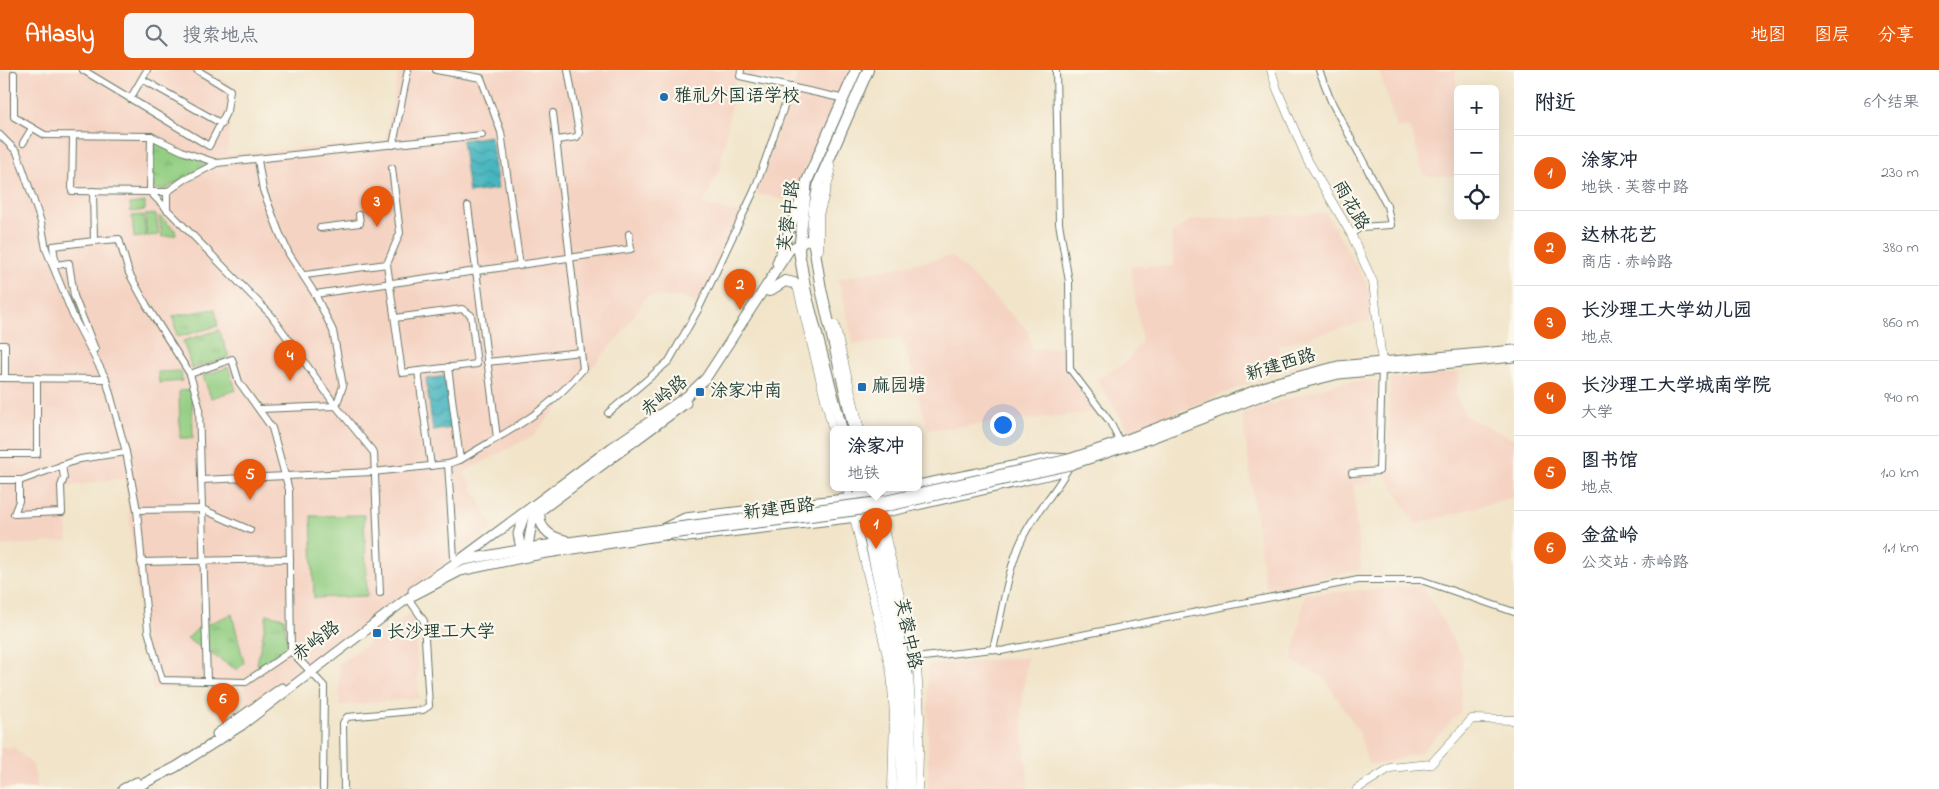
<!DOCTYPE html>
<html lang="zh">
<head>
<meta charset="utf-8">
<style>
  body { margin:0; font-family:"Indie Flower","LXGW WenKai TC",sans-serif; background:#f6f6f7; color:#1f2937 }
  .controls { position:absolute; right:15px; top:15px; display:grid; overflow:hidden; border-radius:8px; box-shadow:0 5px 20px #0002 }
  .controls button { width:45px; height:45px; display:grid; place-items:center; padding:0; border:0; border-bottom:1px solid #e0e1e3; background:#fff; color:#1f2937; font:25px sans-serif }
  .you { position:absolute; left:1002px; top:354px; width:18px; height:18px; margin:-12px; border:4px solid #fff; border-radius:50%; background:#1a73e8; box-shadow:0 0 0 8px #1a73e833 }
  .badge { display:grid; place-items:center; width:32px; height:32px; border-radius:50%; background:#ea580c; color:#fff; font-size:16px; font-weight:700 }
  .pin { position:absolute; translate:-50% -41px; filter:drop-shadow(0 1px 2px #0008) }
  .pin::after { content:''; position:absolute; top:26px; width:18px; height:15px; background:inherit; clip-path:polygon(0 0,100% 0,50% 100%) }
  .popup { position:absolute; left:830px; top:356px; width:92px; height:65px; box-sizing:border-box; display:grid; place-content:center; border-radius:8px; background:#fff; filter:drop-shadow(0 1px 4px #0005); font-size:16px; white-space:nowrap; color:#747a83 }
  .popup b { font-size:19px; color:#1f2937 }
  .popup::after { content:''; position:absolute; left:50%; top:100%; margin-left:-10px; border:10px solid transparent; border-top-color:#fff }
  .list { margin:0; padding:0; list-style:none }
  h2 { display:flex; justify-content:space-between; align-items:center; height:65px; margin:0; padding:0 20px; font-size:21px }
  h2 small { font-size:16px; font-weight:400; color:#747a83 }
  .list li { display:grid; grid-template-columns:32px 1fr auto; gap:15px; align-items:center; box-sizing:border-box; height:75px; padding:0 20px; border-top:1px solid #e0e1e3 }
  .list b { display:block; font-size:19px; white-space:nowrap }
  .list p { margin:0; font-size:16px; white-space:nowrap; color:#747a83 }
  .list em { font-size:16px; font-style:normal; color:#747a83 }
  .icon { flex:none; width:28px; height:28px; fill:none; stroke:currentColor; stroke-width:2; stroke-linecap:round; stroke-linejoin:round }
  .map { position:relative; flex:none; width:1514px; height:719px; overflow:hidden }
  header { display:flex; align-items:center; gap:30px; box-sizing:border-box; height:70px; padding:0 25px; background:#ea580c; color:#fff }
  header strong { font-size:24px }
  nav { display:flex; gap:28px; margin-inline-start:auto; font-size:18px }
  .search { width:350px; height:45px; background:#f6f6f7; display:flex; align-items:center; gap:12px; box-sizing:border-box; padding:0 18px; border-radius:8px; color:#747a83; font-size:19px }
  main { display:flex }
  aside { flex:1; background:#fff }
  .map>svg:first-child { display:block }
  .built { fill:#f5d3c2 }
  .grass { fill:url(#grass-tufts); stroke:#59865b }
  .pitch { fill:#93ce82; stroke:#59865b }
  .water { fill:url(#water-waves); stroke:#32797a }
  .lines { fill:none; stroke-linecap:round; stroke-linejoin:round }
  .minor-casing { stroke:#687768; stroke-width:8 }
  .tertiary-casing { stroke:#687768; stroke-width:9 }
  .secondary-casing { stroke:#687768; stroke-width:11 }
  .primary-casing { stroke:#687768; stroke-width:12 }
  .minor { stroke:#fff; stroke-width:6 }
  .tertiary { stroke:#fff; stroke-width:8 }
  .secondary { stroke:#fff; stroke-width:9 }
  .primary { stroke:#fff; stroke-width:10 }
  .secondary-bridge-casing { stroke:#687768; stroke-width:11; stroke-linecap:butt }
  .secondary-bridge { stroke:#fff; stroke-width:9 }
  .poi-dot { fill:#1f6fb2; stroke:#fbf7ec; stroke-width:2 }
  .labels { text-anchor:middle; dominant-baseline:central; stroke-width:4.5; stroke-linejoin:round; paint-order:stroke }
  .poi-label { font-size:18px; fill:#1f3d34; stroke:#fbf7ec; text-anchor:start }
  .street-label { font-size:18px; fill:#1f3d34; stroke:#fbf7ec }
</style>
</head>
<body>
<header>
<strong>Atlasly</strong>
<div class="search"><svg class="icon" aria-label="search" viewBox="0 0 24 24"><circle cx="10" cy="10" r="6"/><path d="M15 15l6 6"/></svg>搜索地点</div>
<nav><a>地图</a><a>图层</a><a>分享</a></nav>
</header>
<main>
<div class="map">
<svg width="1514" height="719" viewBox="0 0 1514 719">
  <defs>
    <pattern id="grass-tufts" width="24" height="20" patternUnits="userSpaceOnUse" patternTransform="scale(1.25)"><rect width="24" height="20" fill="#93ce82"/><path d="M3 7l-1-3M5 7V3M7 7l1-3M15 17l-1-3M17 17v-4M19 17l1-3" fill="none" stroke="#77a86b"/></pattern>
    <pattern id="water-waves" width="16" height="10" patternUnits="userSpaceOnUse" patternTransform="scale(1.25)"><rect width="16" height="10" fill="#46b5bf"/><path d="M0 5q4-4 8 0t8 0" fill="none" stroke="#3a949c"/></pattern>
  </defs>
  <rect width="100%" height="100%" fill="#fbf7ec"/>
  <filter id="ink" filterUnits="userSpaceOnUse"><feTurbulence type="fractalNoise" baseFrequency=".02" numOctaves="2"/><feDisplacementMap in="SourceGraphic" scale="10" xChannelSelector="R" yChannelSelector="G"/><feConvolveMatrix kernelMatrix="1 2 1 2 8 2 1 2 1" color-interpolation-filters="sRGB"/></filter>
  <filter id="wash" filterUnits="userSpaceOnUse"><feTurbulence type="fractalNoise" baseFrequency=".0096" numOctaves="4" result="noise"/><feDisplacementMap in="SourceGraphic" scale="20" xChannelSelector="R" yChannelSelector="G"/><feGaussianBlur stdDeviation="1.12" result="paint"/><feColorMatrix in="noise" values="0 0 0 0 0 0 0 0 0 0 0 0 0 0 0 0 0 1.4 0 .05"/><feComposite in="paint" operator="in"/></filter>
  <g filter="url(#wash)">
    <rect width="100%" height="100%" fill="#f1e4c9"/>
    <g class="built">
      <polygon points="0,0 204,0 233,16 227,85 385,71 399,0 737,0 720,98 703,135 744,144 699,238 686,227 647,226 625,259 534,365 464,402 494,458 244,641 244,616 188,615 152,620 137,520 125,408 63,417 68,471 0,476"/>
      <polygon points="748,0 791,0 791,13 747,5"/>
      <polygon points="795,0 850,0 790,131 757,124 795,11"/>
      <polygon points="1379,0 1456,0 1458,106 1424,106 1410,57 1397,58"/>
      <polygon points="1326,143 1366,212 1374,249 1278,276 1283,299 1129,362 1097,309 1125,293 1142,271 1130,196 1174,196 1171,164 1191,150"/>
      <polygon points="952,186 1028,261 1032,279 1064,278 1069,306 1095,342 928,360 902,267 854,274 838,209"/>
      <polygon points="1459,302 1456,325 1465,346 1514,369 1514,427 1416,454 1386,406 1391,309"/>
      <polygon points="1376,310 1374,412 1353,415 1361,499 1266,520 1242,344 1337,313"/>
      <polygon points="1423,516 1463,587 1461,641 1421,682 1382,694 1368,694 1359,662 1324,608 1292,591 1305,524"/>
      <polygon points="408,544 416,556 419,628 340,636 339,594"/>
      <polygon points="1027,587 1021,643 1029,719 928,719 928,595"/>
      <polygon points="14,677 33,695 38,719 0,718 0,678"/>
    </g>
    <g class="grass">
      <polygon points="156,72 159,72 211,93 166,119 156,120 152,116 153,77"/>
      <polygon points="215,239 218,256 177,267 173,246"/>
      <polygon points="219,260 229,287 192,299 183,271"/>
      <polygon points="232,544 244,593 237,600 187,569 198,558"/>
      <polygon points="267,544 284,548 288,579 264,597 257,594"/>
    </g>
    <g class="pitch">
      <polygon points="145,132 145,140 131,142 130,134"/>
      <polygon points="156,144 159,165 147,166 145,145"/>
      <polygon points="143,145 146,166 134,168 132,146"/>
      <polygon points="159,146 175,160 176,165 162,167"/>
      <polygon points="228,297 236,320 211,328 203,306"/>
      <polygon points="181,301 182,311 159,313 158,302"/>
      <polygon points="192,320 193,368 180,368 179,321"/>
      <polygon points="364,445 367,526 314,528 311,446"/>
    </g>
    <g class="water">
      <polygon points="491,66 498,119 469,123 462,70"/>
      <polygon points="445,306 452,358 433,361 426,309"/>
    </g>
  </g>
  <g filter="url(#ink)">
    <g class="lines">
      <g class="minor-casing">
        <g id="minor">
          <polyline points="83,0 209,76 227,41 230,20 197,0"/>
          <polyline points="436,0 481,8 501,62 520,196"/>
          <polyline points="741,0 740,6 845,29"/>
          <polyline points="1056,0 1059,153 1069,212 1070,299 1110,352 1120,372"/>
          <polyline points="1319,0 1331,31 1387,136 1391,155 1361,157 1351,164"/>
          <polyline points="14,4 14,47 45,65 151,66 184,82 217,93 482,65"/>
          <polyline points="142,9 222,54"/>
          <polyline points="130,29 147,0"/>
          <polyline points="0,65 17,82 41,152 46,179 74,248 106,309 126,382 137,440 148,561 162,610 246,612 291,581"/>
          <polyline points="73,66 72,121 150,122 271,245 336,336"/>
          <polyline points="151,66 150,122 167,122 184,110 217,93"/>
          <polyline points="557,70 577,67 579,63 568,0"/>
          <polyline points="23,73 32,58"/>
          <polyline points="393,75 408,0"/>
          <polyline points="258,90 263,120 279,162 289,184 315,224 333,261 343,316 336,336"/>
          <polyline points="392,98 400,163 387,194 402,303 477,294 471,245 462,239 395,248"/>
          <polyline points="93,121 94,171 119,169 129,203 147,236 190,304"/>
          <polyline points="167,122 167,140"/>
          <polyline points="320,158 360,153 359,145"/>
          <polyline points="94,171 53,176 56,195 69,193 74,226 95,279"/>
          <polyline points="305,205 387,194"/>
          <polyline points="315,224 631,179 629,164"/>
          <polyline points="0,275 5,275 5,308"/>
          <polyline points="487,292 581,282"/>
          <polyline points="448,297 460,390"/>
          <polyline points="418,301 431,396"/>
          <polyline points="0,308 106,309 105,307"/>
          <polyline points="259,339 336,336 374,383 380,523"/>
          <polyline points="608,343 669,291 699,238 755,119 791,17"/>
          <path d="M497 368C532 348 557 330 583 299L553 43"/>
          <polyline points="0,384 37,384 37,308"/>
          <polyline points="448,394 454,488"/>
          <polyline points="1352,403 1379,401 1382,296"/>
          <polyline points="0,410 22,410 80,389 126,382"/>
          <polyline points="19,410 19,431 14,444 62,442 61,416 64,408 62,395"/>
          <polyline points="201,410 373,402 448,394 460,390 497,368 468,136"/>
          <polyline points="137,440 202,439 250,460"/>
          <polyline points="141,492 290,489"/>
          <polyline points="993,579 1001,581 1358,510 1421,510 1514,542"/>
          <path d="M906 589 993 579C1004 538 1007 492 1029 456 1042 435 1059 417 1070 395"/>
          <polyline points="207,611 199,336 190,304 232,289 239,312 272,358 289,420 291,581 324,616 323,719"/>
          <polyline points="344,719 343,653 347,647 423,640 429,636 424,551 408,528"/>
        </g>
      </g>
      <g class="tertiary-casing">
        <g id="tertiary">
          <polyline points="1271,0 1277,19 1307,89 1351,164 1373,212 1382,292"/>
          <polyline points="819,180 819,145 831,102 829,89"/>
          <polyline points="797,216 834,365"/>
          <polyline points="835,255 860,360"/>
          <polyline points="847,418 891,603 894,646 892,719"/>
          <polyline points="874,418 917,597 920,646 918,719"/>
          <polyline points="1357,719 1390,698 1431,694 1472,649 1514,650"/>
        </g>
      </g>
      <g class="secondary-casing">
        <g id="secondary">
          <polyline points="777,193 804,121"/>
          <polyline points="918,415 1052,388 1069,389 1120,372 1277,312 1338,296 1514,280"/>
          <path d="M541 439C536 456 549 467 565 470"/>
          <polyline points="527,482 533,446 686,333"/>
          <polyline points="522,483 518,464 525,443"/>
          <polyline points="459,491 540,476 662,459 685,448 860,427 907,418"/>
          <polyline points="413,521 457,492 611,378 687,326 706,308 790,179 813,168"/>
          <polyline points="217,664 282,618"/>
          <polyline points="123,719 137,712"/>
          <polyline points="133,719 176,697 242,655 408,528 460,501 541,484 664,465 688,467 874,445 1056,403 1070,395 1149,369 1279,319 1339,304 1514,287"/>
        </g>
      </g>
      <g class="primary-casing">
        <g id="primary">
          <polyline points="769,221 785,211 794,213 806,223"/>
          <polyline points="842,360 806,223 799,181 807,111 856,0"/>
          <polyline points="854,360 821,219 812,163 814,138 819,112 868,0"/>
          <polyline points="858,418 899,602 902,651 901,719"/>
          <polyline points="868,418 908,606 911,648 909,719"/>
        </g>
      </g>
      <use href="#minor" class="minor"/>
      <use href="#tertiary" class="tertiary"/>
      <use href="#secondary" class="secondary"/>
      <use href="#primary" class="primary"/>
      <g class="secondary-bridge-casing">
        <g id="secondary-bridge">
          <polyline points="662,459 883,431 1069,389"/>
          <polyline points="664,465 885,437 1070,395"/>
        </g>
      </g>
      <use href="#secondary-bridge" class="secondary-bridge"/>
    </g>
  </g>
  <g class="poi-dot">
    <circle cx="664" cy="27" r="5"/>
    <rect x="857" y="312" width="10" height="10" rx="2.5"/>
    <rect x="695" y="317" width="10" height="10" rx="2.5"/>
    <rect x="372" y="558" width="10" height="10" rx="2.5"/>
  </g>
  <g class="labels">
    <g class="poi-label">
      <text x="674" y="27">雅礼外国语学校</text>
      <text x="872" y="317">麻园塘</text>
      <text x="710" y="322">涂家冲南</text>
      <text x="387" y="563">长沙理工大学</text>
    </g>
    <g class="street-label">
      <text transform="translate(1350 136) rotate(60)">雨花路</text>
      <text transform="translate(790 146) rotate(-83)">芙蓉中路</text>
      <text transform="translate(1281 296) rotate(-17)">新建西路</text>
      <text transform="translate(665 327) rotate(-39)">赤岭路</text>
      <text transform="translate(779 440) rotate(-7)">新建西路</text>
      <text transform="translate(907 564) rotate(78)">芙蓉中路</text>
      <text transform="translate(317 572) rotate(-37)">赤岭路</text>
    </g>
  </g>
</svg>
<div class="controls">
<button>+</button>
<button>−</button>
<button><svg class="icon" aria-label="locate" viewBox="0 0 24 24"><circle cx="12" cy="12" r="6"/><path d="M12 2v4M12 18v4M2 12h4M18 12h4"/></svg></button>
</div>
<div class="you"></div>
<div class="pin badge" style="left:876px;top:479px">1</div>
<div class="popup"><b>涂家冲</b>地铁</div>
<div class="pin badge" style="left:740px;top:240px">2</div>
<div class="pin badge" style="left:377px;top:157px">3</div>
<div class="pin badge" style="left:290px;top:311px">4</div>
<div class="pin badge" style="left:250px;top:430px">5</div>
<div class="pin badge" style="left:223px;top:654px">6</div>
</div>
<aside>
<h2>附近<small>6个结果</small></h2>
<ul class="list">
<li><span class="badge">1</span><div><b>涂家冲</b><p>地铁 · 芙蓉中路</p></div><em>230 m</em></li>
<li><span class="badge">2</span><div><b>达林花艺</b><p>商店 · 赤岭路</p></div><em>380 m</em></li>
<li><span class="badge">3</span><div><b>长沙理工大学幼儿园</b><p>地点</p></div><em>860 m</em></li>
<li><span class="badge">4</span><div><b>长沙理工大学城南学院</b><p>大学</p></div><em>940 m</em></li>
<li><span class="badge">5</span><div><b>图书馆</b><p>地点</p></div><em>1.0 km</em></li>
<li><span class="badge">6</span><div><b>金盆岭</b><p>公交站 · 赤岭路</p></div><em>1.1 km</em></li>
</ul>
</aside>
</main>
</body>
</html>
